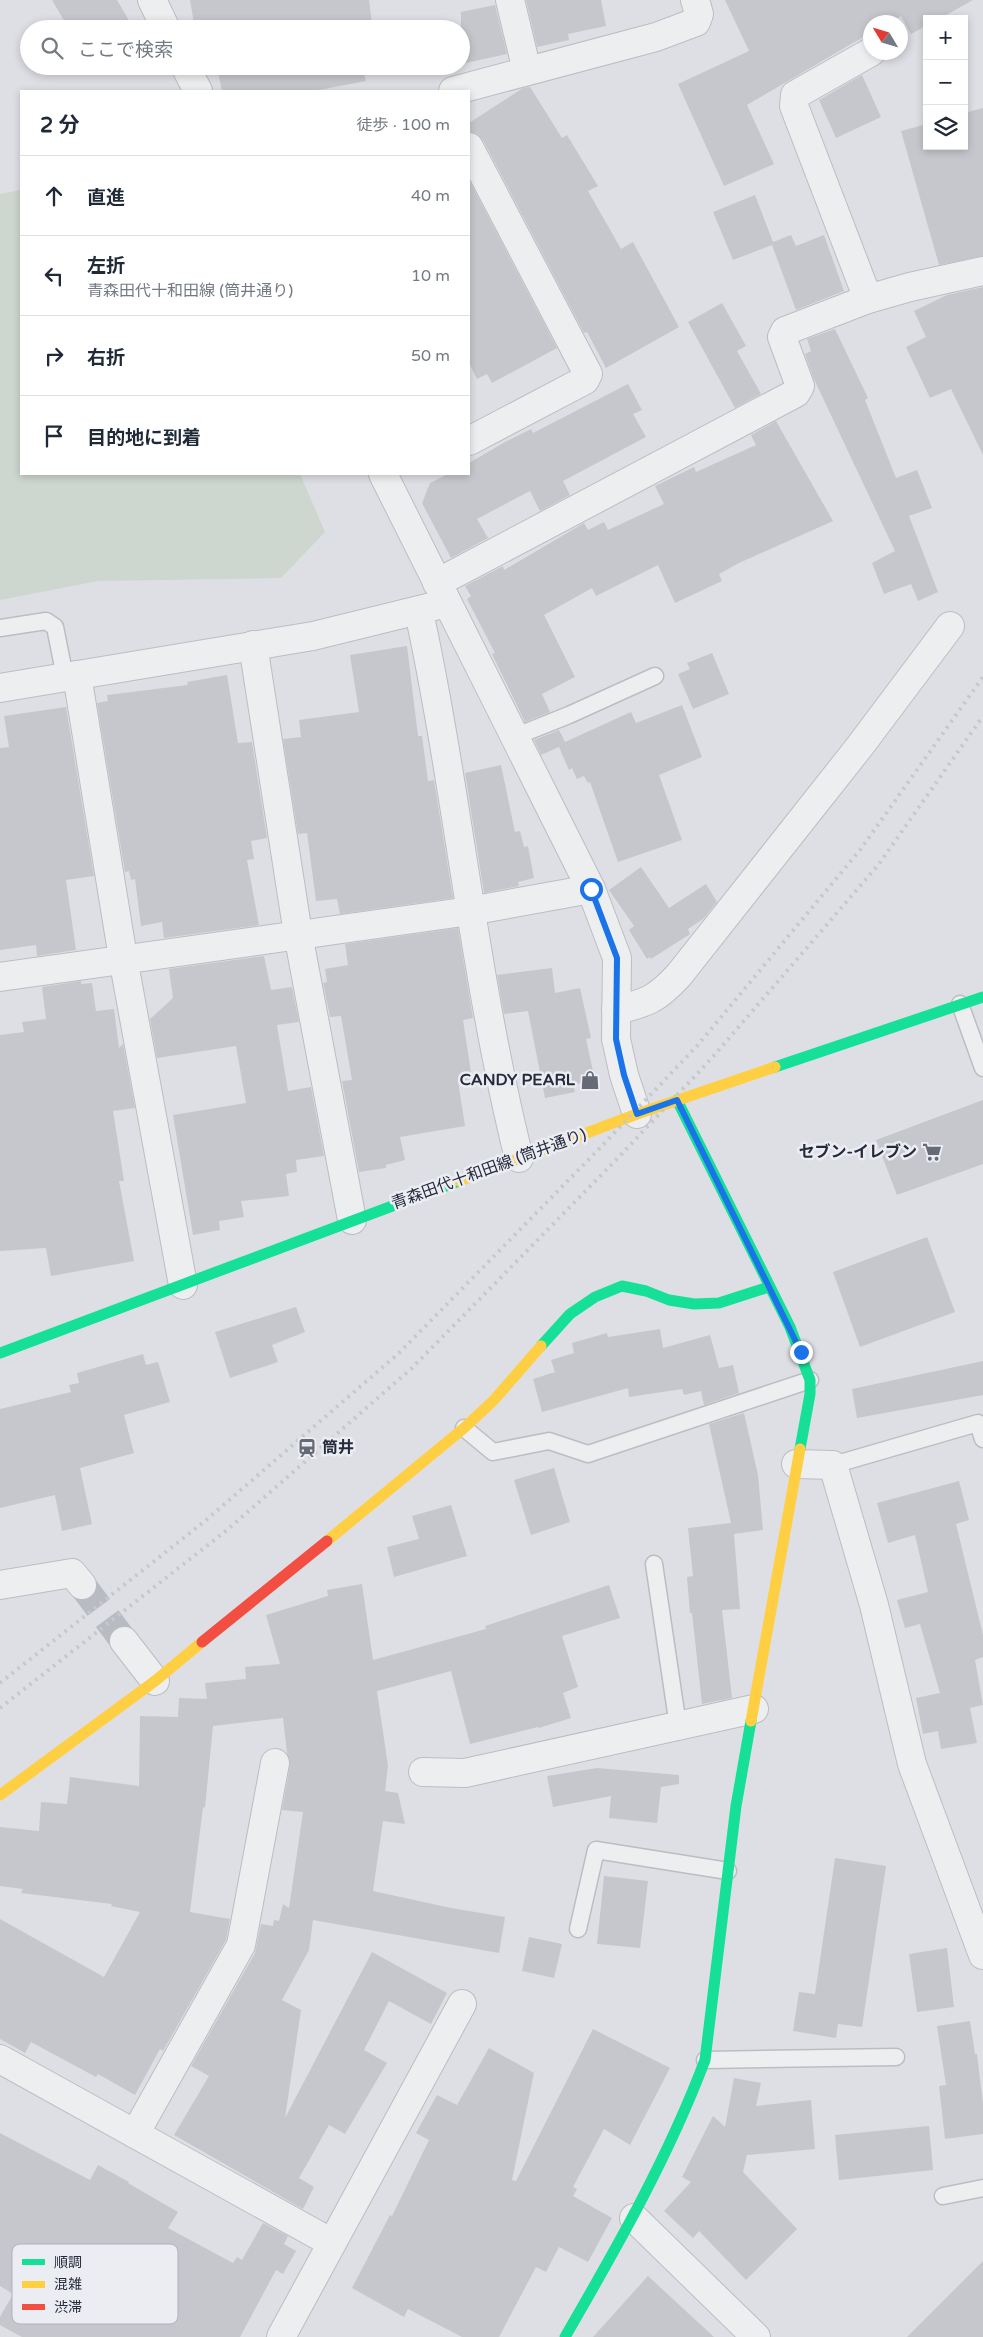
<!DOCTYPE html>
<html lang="ja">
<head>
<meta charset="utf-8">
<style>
  body { margin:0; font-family:"Varela Round","Noto Sans JP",sans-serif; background:#f2f2f3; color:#1f2937 }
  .controls { position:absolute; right:15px; top:15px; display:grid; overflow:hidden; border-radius:0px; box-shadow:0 2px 8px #0003 }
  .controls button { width:45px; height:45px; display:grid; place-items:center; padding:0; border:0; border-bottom:1px solid #e0e1e3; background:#fff; color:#1f2937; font:25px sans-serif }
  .compass { position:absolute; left:863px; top:15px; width:45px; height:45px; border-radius:50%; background:#fff; box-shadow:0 2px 8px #0003; rotate:308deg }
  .stop { position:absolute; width:15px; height:15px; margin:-11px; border:4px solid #1a73e8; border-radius:50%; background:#fff }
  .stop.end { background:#1a73e8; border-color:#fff; box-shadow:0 1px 5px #0008 }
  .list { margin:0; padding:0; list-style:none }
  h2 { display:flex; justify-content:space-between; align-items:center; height:65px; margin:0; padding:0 20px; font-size:21px }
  h2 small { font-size:16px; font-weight:400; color:#747a83 }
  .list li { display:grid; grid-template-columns:32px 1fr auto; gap:15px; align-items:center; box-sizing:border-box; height:80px; padding:0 20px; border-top:1px solid #e0e1e3 }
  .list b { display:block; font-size:19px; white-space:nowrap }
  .list p { margin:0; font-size:16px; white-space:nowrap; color:#747a83 }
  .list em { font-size:16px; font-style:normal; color:#747a83 }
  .icon { flex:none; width:28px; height:28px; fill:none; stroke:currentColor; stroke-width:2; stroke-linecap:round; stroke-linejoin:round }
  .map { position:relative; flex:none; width:983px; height:2337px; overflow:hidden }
  .search { position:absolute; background:#fff; box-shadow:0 2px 8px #0003; left:20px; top:20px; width:450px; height:55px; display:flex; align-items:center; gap:12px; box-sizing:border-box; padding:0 18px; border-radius:28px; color:#747a83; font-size:19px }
  .panel { position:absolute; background:#fff; box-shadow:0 2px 8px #0003; left:20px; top:90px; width:450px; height:385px; border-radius:0px }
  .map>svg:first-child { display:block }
  .green { fill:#cdd6cf }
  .building { fill:#c6c7cc }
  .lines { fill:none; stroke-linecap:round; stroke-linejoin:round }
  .street-tunnel { stroke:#b9bbc2; stroke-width:28; stroke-dasharray:28 14; stroke-linecap:butt }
  .lane-casing { stroke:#bcbdc2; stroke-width:19 }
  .street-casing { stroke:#bcbdc2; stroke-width:30 }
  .lane { stroke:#edeef0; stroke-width:16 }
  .street { stroke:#edeef0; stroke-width:28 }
  .fast { stroke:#16e098; stroke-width:11 }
  .slow { stroke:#ffcf43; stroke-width:11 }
  .jam { stroke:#f24e42; stroke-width:11 }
  .rail { stroke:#c6c8cb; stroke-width:4; stroke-dasharray:2.5 5; stroke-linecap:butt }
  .route { stroke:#1a73e8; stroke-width:6 }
  .labels { text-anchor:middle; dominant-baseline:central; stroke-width:5; stroke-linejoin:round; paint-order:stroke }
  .poi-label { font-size:16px; font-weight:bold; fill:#262b3b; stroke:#ebedf3; text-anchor:end }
  .street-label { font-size:16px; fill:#262b3b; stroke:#ebedf3 }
  .key { fill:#ebedf3; stroke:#b0b3bc; stroke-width:1 }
  .key-label { font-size:14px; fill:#262b3b }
</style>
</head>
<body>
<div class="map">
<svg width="983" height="2337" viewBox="0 0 983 2337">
  <rect width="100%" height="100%" fill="#dedfe4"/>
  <polygon class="green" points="21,190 21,474 300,474 325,532 281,578 98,581 0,600 0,194"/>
  <g class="building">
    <polygon points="52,0 117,0 134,29 69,29"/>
    <polygon points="190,0 369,0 372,24 384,21 385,29 195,29"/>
    <polygon points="526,0 601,0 606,26 568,34 569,40 537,47"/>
    <polygon points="725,0 973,0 939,19 927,19 927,25 911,34 901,16 890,22 870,22 870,33 747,105 774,164 724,186 678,84 749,51"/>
    <polygon points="495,5 507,54 461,64 461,12"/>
    <polygon points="211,66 392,66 393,68 364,73 366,81 314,91 222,91 218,72 212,74"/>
    <polygon points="862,75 881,117 836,138 819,100"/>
    <polygon points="530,87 562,138 567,135 598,186 588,191 621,249 633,242 679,327 606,368 587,332 584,333 483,140 477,134 469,132 469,123 523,88"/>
    <polygon points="983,108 983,256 939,265 901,131 927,124 927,146 964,146 964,113"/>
    <polygon points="469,180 557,348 492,383 487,374 477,379 469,363"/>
    <polygon points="755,195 773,242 791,235 796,246 824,235 844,291 796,310 772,245 733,260 713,212"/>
    <polygon points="983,287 983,455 951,389 930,398 906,347 926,337 914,311 947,295"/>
    <polygon points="722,303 746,346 737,351 761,394 735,408 688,322"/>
    <polygon points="835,329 868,398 865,400 896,478 917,470 932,508 909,516 938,592 918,601 911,584 884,594 872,563 895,551 813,377 805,354 811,351 807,339"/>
    <polygon points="628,384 642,410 633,414 646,437 563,481 570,495 540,511 530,491 477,519 488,538 451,558 422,503 430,483 448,474 469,474 469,463 505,442 531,429 533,433"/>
    <polygon points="776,421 833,521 739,563 719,574 722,581 675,603 658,565 596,596 592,588 544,615 575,677 542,694 550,712 525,722 492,654 495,653 467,599 471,596 465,586 503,566 504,570 584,523 588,530 604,522 608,530 664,504 655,486 694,467 696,472 756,445 751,435"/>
    <polygon points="407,646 418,736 422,736 428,781 434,780 453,898 340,914 337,899 316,901 307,833 298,834 283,739 301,737 299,720 359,712 350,655"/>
    <polygon points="712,653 729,694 693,709 678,674 690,669 687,663"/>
    <polygon points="227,675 238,743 252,742 267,838 251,841 254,859 247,860 259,925 164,938 162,922 141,926 135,879 131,880 129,871 125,872 97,703 108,701 107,695 188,685 187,682"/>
    <polygon points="682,705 702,757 659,775 682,840 618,862 590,782 588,783 584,776 577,779 572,768 569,770 559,747 541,755 534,740 559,730 565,742 631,712 636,723"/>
    <polygon points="66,707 94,876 66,880 76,950 37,956 36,945 0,950 0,748 9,747 4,716"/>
    <polygon points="501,765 515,832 520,831 524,847 528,846 534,878 518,882 519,886 484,893 465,773"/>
    <polygon points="641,867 669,908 706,884 717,902 703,919 688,929 690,934 651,959 650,957 647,959 629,930 634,926 609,890"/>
    <polygon points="458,928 473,1018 463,1020 472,1079 458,1081 465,1126 400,1137 405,1160 386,1165 386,1168 359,1172 342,1081 352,1080 341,1016 330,1017 323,983 327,982 325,969 348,965 345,944"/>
    <polygon points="264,956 271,990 292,987 299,1022 277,1025 288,1091 311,1087 324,1156 296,1160 297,1172 286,1174 289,1196 241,1201 244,1217 219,1221 220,1230 193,1235 173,1115 246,1103 236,1046 157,1058 150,1019 173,998 169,969"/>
    <polygon points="552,968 555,993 580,988 591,1038 586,1039 595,1080 573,1085 575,1092 545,1098 528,1011 504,1014 497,975"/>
    <polygon points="81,981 81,984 92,983 96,1011 114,1009 119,1048 123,1044 135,1108 113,1111 124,1181 119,1181 134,1261 51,1276 46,1248 0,1251 0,1035 24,1032 22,1022 46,1019 42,987"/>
    <polygon points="983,1100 983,1164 897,1195 876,1140"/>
    <polygon points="927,1237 955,1312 860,1347 833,1272"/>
    <polygon points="296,1307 305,1332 272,1345 278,1362 230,1378 215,1332"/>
    <polygon points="660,1329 663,1348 710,1335 719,1368 733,1365 739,1393 704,1405 701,1391 684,1395 682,1389 629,1397 628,1388 542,1412 533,1379 555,1372 551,1360 574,1353 572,1343 607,1333 608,1337"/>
    <polygon points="143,1354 146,1365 158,1362 170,1402 124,1415 134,1453 80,1468 92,1524 62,1531 55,1495 0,1508 0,1409 71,1392 69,1385 79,1383 77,1373"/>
    <polygon points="983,1361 983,1395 857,1418 852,1389"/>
    <polygon points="744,1413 758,1475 763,1530 734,1534 740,1609 722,1610 732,1698 702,1704 692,1613 690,1613 687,1577 693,1576 688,1528 731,1523 709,1424"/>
    <polygon points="554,1468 570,1522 531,1535 514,1480"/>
    <polygon points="959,1481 969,1520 956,1524 983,1635 983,1657 975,1660 983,1705 970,1708 977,1743 941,1749 938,1731 923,1734 916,1698 940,1693 920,1624 905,1628 897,1600 928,1592 915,1535 888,1543 877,1503"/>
    <polygon points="451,1505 467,1556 394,1577 387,1547 419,1539 412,1516"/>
    <polygon points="362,1584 373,1660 486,1629 485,1626 609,1585 620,1618 562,1636 578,1687 563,1693 571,1718 539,1728 538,1727 470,1744 451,1671 377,1691 388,1766 385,1791 398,1793 405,1824 383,1821 373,1891 451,1908 505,1917 499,1953 313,1920 309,1950 282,2000 301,2010 285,2118 372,1952 447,1993 431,2024 389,2001 364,2050 387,2063 345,2134 329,2125 299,2178 314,2187 303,2209 174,2135 209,2076 191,2066 255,1953 261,1924 273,1926 274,1920 279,1921 283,1904 289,1908 303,1812 282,1810 290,1765 287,1753 283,1718 213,1726 205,1808 203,1807 190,1912 230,1919 226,1940 163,2051 160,2049 135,2095 98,2074 96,2077 31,2042 25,2053 0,2039 0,1919 104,1977 140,1912 111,1906 112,1904 21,1893 23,1889 0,1886 0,1827 39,1831 41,1802 67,1804 70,1777 139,1786 140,1716 178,1717 179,1698 207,1699 205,1683 246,1679 245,1667 280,1664 266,1615 328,1596 327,1590"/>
    <polygon points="597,1768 679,1775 679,1784 661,1787 657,1823 609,1818 611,1796 553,1807 547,1776"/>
    <polygon points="835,1858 886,1866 862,2027 838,2024 836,2038 793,2031 799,1992 815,1994"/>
    <polygon points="604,1876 648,1881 640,1948 597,1944"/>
    <polygon points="529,1937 562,1944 554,1978 522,1971"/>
    <polygon points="947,1948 954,2007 917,2012 909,1954"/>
    <polygon points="970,2021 975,2054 977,2054 983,2104 983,2134 945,2139 939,2086 946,2085 937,2026"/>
    <polygon points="593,2029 670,2068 630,2145 604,2129 573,2187 577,2189 573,2196 612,2218 588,2262 559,2247 546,2272 536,2267 499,2337 462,2337 408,2309 404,2317 352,2288 390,2215 392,2216 429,2140 416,2133 437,2095 457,2105 489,2048 534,2073 512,2180 516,2181"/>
    <polygon points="734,2078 761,2083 756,2106 811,2100 815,2149 747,2155 743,2172 797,2229 746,2280 699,2231 693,2238 664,2211 691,2182 682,2177 713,2116 725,2127"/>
    <polygon points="929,2126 933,2170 839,2180 835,2135"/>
    <polygon points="0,2133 90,2180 98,2165 129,2182 128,2183 178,2212 168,2228 233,2263 237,2257 242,2260 263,2223 288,2236 284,2244 296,2251 283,2274 276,2270 240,2337 22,2337 0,2325 0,2317 13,2294 0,2286"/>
    <polygon points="983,2261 983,2337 907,2337"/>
    <polygon points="648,2276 714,2337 593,2337"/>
  </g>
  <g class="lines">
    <polyline class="street-tunnel" points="82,1585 124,1641"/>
    <g class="lane-casing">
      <g id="lane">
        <polyline points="0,628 46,621 55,627 65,677"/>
        <polyline points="514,737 569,715 655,676"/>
        <polyline points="960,1004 983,1068"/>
        <polyline points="464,1428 493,1452 549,1441 588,1454 810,1380"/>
        <polyline points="833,1465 978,1423 983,1439"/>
        <polyline points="654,1564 678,1726"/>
        <polyline points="578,1929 596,1850 728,1871"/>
        <polyline points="705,2060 896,2057"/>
        <polyline points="943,2196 983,2188"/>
      </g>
    </g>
    <g class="street-casing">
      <g id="street">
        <polyline points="152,0 166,29"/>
        <polyline points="510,0 527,71"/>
        <polyline points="185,66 198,91"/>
        <polyline points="453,91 656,37 696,22 699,14 695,0"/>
        <polyline points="469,147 588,374 585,380 469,441"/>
        <polyline points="868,299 794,106 795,95 871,52"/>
        <polyline points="383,474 591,889 617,958 616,1039 624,1075 637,1114"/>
        <polyline points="437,583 796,393 800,386 782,337 785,331 868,299 910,287 983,271"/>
        <path d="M419 612C458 793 474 978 519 1158"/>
        <polyline points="253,645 298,934 352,1220"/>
        <polyline points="77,675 123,958 183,1285"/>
        <polyline points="0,688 313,636 435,606"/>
        <polyline points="0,977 470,911 591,889"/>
        <path d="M616 1010C647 1003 657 999 679 975L860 746 950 626"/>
        <polyline points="796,1464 833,1465 874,1605 912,1764 983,1955"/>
        <polyline points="0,1585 72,1573 82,1585"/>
        <polyline points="124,1641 155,1681"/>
        <polyline points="423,1772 465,1773 754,1709"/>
        <polyline points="0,2059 332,2243"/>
        <polyline points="135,2134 241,1945 275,1763"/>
        <polyline points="634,2218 756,2337"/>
        <polyline points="281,2337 462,2004"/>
      </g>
    </g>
    <use href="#lane" class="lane"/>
    <use href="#street" class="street"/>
    <g class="fast">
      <polyline points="775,1067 983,997"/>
      <polyline points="677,1100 790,1327 810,1380 810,1394 800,1449"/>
      <polyline points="541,1346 570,1314 595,1297 622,1286 646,1291 669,1300 694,1304 719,1303 769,1287"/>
      <polyline points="0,1353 459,1181"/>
      <path d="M565 2337C617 2247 668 2158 705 2060L736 1806 751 1721"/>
    </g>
    <g class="slow">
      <polyline points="459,1181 637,1114 775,1067"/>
      <polyline points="327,1541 464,1428 493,1401 541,1346"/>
      <polyline points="751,1721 800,1449"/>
      <polyline points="0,1795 155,1681 202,1642"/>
    </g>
    <polyline class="jam" points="202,1642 327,1541"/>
    <g class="rail">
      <polyline points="0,1683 205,1521 399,1353 598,1150 697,1046 860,850 983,677"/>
      <polyline points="0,1708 227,1530 412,1368 616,1160 711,1059 879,864 983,716"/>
    </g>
  </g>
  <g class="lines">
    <polyline class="route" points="591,889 617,958 616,1039 624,1075 637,1114 677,1100 801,1352"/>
  </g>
  <defs>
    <g id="shop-bare" transform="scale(1.5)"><path d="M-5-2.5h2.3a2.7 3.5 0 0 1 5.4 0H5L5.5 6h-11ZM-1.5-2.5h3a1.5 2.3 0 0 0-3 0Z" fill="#666a76" stroke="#ebedf3" stroke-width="2.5" paint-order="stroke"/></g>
    <g id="supermarket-bare" transform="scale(1.5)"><path d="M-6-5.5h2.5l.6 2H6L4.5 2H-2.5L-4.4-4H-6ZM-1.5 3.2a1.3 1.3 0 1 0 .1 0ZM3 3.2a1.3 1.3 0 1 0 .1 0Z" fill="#666a76" stroke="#ebedf3" stroke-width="2.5" paint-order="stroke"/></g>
    <g id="station-bare" transform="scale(1.5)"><path d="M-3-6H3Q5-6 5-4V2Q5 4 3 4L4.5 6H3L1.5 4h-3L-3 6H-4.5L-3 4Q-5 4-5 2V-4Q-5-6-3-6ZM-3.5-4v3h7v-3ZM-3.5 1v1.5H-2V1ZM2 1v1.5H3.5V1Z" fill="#666a76" stroke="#ebedf3" stroke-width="2.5" paint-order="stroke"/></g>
  </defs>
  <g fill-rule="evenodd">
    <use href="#shop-bare" x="590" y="1080"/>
    <use href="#supermarket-bare" x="932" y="1152"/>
    <use href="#station-bare" x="307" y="1448"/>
  </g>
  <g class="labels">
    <g class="poi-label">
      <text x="575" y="1080">CANDY PEARL</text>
      <text x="917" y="1152">セブン-イレブン</text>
      <text x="322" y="1448" text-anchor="start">筒井</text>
    </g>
    <g class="street-label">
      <text transform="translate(489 1169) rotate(-20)">青森田代十和田線 (筒井通り)</text>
    </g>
  </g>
  <rect x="12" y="2244" width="166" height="80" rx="8" class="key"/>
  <rect x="22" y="2259" width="23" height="6" fill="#16e098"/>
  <rect x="22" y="2281" width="23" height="7" fill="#ffcf43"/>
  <rect x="22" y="2304" width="23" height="6" fill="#f24e42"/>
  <g class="key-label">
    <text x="54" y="2267">順調</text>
    <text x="54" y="2289">混雑</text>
    <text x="54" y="2312">渋滞</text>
  </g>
</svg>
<div class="controls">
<button>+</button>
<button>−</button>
<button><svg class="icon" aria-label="layers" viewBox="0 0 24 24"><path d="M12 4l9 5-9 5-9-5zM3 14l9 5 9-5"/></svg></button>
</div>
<svg class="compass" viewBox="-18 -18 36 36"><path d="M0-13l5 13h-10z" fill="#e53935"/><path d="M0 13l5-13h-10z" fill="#747a83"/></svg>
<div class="stop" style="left:591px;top:889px"></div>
<div class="stop end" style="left:801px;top:1352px"></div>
<div class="search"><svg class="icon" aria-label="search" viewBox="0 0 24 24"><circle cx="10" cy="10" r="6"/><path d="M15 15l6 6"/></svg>ここで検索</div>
<section class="panel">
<h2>2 分<small>徒歩 · 100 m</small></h2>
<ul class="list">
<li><svg class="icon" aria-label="ahead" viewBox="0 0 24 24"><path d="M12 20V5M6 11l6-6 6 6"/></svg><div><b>直進</b></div><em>40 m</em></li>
<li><svg class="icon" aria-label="left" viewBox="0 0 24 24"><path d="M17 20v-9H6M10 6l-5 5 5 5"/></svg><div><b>左折</b><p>青森田代十和田線 (筒井通り)</p></div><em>10 m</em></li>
<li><svg class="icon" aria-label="right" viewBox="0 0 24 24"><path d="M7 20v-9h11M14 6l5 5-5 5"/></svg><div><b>右折</b></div><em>50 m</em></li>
<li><svg class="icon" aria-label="arrive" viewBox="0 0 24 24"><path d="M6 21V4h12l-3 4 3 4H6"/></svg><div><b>目的地に到着</b></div></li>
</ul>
</section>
</div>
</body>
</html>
